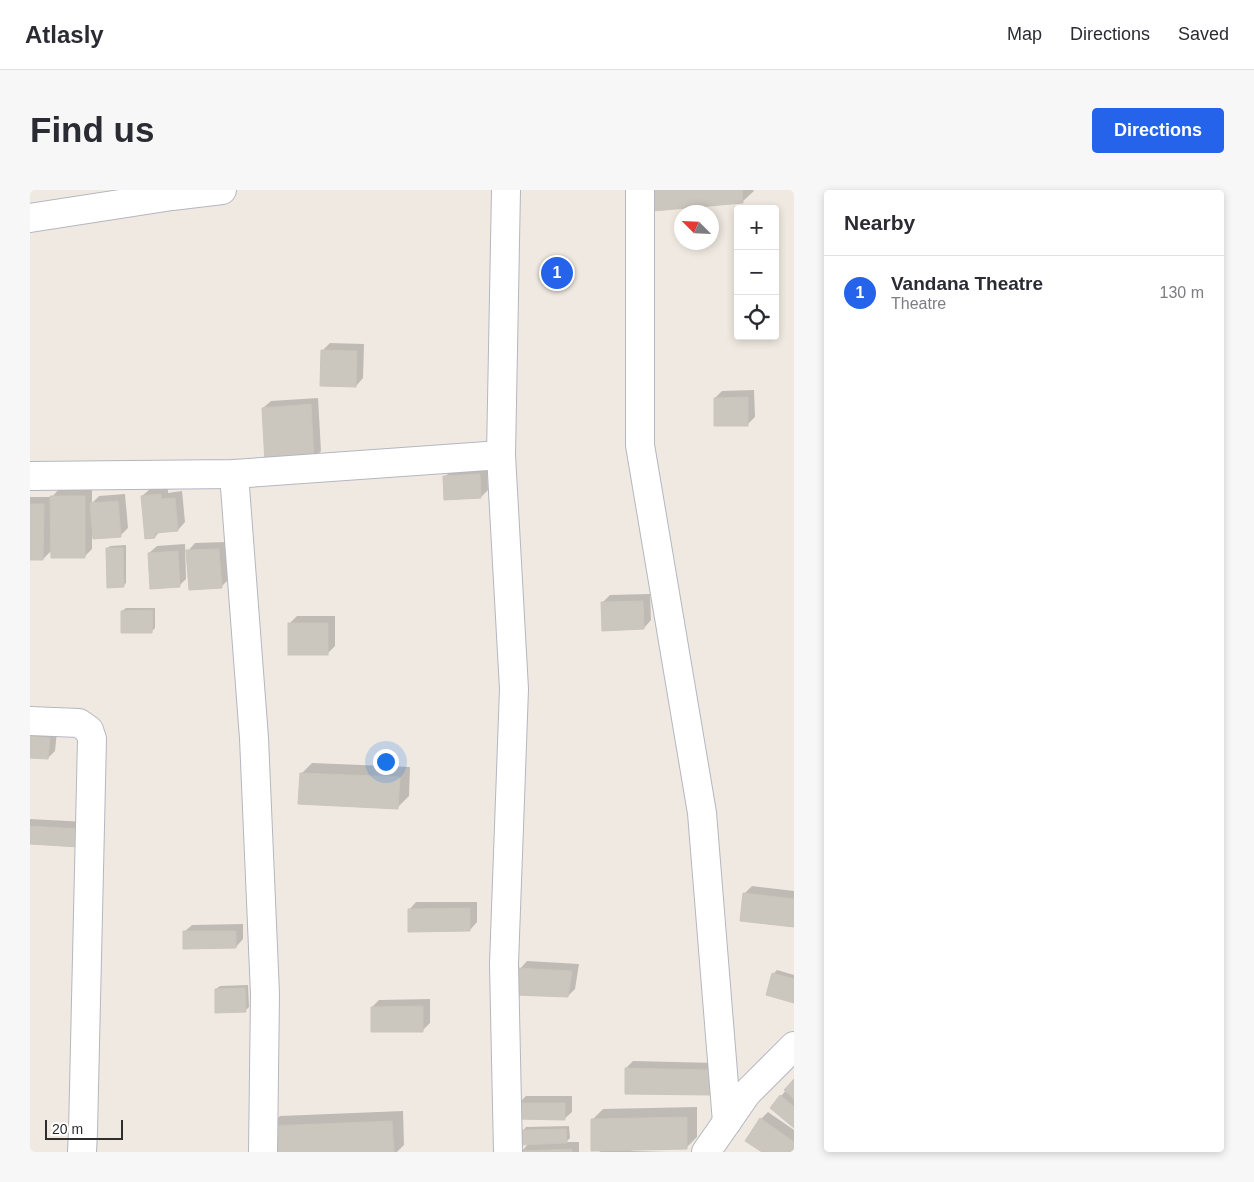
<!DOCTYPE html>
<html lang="en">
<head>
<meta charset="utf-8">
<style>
  body { margin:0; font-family:Arial,sans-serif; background:#f7f7f7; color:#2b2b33 }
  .controls { position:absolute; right:15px; top:15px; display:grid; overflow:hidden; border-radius:5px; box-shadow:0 2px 8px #0003 }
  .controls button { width:45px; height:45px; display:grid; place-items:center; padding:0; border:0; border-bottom:1px solid #e1e1e2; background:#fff; color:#2b2b33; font:25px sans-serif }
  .compass { position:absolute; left:644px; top:15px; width:45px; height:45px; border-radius:50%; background:#fff; box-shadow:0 2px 8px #0003; rotate:294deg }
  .scale { position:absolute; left:15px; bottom:12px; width:78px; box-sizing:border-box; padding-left:5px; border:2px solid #2e2e2e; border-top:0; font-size:14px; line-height:18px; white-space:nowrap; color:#2e2e2e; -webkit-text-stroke:4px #fff; paint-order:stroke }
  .you { position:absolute; left:355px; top:571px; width:18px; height:18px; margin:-12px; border:4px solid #fff; border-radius:50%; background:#1a73e8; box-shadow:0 0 0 8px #1a73e833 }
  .badge { display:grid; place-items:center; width:32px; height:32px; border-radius:50%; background:#2563eb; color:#fff; font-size:16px; font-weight:700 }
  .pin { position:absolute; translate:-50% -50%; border:2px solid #fff; box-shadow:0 1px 5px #0006 }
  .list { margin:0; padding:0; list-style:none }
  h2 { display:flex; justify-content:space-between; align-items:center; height:65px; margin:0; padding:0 20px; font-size:21px }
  h2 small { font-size:16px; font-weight:400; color:#7c7c81 }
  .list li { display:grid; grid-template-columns:32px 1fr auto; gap:15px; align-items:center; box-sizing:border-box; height:75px; padding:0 20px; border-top:1px solid #e1e1e2 }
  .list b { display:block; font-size:19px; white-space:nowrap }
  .list p { margin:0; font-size:16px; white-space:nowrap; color:#7c7c81 }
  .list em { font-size:16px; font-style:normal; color:#7c7c81 }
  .icon { flex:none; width:28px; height:28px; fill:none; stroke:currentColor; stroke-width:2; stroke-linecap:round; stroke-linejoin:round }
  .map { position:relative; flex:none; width:764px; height:962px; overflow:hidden; border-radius:5px }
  header { display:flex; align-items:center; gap:30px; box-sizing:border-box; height:70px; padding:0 25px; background:#fff; border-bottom:1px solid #e1e1e2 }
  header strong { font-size:24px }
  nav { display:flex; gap:28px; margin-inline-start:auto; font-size:18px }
  .intro { display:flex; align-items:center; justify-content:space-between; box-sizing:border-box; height:120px; padding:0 30px }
  h1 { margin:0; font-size:35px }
  .button { padding:12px 22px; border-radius:5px; background:#2563eb; color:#fff; font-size:18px; font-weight:700 }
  main { display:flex; gap:30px; padding:0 30px }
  aside { flex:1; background:#fff; border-radius:5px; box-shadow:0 2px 8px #0003 }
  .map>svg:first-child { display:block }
  .shadow { fill:#0003 }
  .building { fill:#cbc7bf; stroke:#cbc5ba }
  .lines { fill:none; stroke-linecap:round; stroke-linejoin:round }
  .street-casing { stroke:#b4b7c1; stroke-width:30 }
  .secondary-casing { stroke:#b4b7c1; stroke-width:30 }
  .street { stroke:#fff; stroke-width:28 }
  .secondary { stroke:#fff; stroke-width:28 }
</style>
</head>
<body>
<header>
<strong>Atlasly</strong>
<nav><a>Map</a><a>Directions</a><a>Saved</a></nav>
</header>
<div class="intro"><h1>Find us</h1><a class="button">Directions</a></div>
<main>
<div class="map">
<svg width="764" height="962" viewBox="0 0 764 962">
  <rect width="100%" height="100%" fill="#efe9e1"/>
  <g class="shadow">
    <polygon points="624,0 723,0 724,1 712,12"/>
    <polygon points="300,153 334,154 333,188 326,196 293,160"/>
    <polygon points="724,200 725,227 718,234 685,208 692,201"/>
    <polygon points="288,208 291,261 283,269 233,218 241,211"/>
    <polygon points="457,278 458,300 451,307 415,287 422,279"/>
    <polygon points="138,297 138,303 152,301 155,332 148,340 130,341 125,347 112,306 120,299"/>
    <polygon points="29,299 62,299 62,313 69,306 95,304 98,338 90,346 62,343 62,359 55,366 22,360 13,369 0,369 0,307 22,307"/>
    <polygon points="196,352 199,389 191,397 158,361 165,353"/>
    <polygon points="155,354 156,389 149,396 119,363 127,356"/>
    <polygon points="96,355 96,393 93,396 77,359 80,356"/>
    <polygon points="620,404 621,430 614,438 572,413 580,405"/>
    <polygon points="96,418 125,418 125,438 122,441 92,421"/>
    <polygon points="267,426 305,426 305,456 298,463 259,434"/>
    <polygon points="0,538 27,541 25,561 18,568 0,567"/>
    <polygon points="282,573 380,577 379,606 368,617 271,584"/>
    <polygon points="0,629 57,632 56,649 0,653"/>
    <polygon points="722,696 764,701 764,736 714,704"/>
    <polygon points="386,712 447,712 447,732 440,740 379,720"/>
    <polygon points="213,734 213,749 206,757 154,742 162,735"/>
    <polygon points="497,771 549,774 545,799 538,806 490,779"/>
    <polygon points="747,780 764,785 764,811 743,784"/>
    <polygon points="218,795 219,817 215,821 186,799 190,796"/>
    <polygon points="400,809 400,833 393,840 342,817 349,810"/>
    <polygon points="603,871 688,873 688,897 596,878"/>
    <polygon points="764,891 764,936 751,906"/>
    <polygon points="496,906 542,906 542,922 534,929 489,913"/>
    <polygon points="667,917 667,947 656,958 601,959 601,961 637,962 569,962 572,960 562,930 573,919"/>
    <polygon points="373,921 374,955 367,962 240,962 239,937 250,926"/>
    <polygon points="738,922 764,940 764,962 734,962 731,929"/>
    <polygon points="539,936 540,948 536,952 549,952 549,962 491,962 499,953 493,941 496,937"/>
  </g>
  <g class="building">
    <polygon points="623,0 712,0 713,13 623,21"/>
    <polygon points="291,160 327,161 326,197 290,196"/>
    <polygon points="718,207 718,236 684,236 684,208"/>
    <polygon points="281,214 284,270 235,273 232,218"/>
    <polygon points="450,284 451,308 414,310 413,286"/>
    <polygon points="131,304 131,309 145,308 148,341 125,343 125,348 115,349 111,306"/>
    <polygon points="20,306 55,306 55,368 21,368"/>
    <polygon points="88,311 91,347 63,349 60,313"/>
    <polygon points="0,314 14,314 13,370 0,370"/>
    <polygon points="76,358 93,358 94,397 77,398"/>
    <polygon points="189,359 192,398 159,400 156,360"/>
    <polygon points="148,361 150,397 120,399 118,363"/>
    <polygon points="613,411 614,439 572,441 571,412"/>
    <polygon points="123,420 122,443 91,443 91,421"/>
    <rect x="258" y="433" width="40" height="32"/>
    <polygon points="0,546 20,548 18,569 0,568"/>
    <polygon points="270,583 370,587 368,619 268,614"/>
    <polygon points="0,636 50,639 49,657 0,654"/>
    <polygon points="713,703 764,709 764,737 710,731"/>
    <polygon points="440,718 440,741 378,742 378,719"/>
    <polygon points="153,741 206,741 206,758 153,759"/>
    <polygon points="488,778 542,781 538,807 485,805"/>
    <polygon points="742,783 764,789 764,813 736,805"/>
    <polygon points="215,798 216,822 185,823 185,799"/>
    <polygon points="393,816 393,842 341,842 341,817"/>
    <polygon points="595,878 681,880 681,905 595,904"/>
    <polygon points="764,889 764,909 754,900"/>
    <polygon points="750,905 764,917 764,938 740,918"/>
    <polygon points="487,913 535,913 535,930 487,929"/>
    <polygon points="657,927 657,959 561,961 561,929"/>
    <polygon points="730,928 764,952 764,962 732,962 715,951"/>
    <polygon points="362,931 364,962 239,962 238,936"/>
    <polygon points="536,939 537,953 491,955 491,940"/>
    <polygon points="542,959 542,962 490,962 490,961"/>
  </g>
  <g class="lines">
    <g class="street-casing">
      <g id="street">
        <polyline points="476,0 471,265 484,499 474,774 478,962"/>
        <polyline points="610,0 610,255 672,623 697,932"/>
        <polyline points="0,28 142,6 192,0"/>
        <polyline points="204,284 224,548 235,804 233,962"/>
        <polyline points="0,286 204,284 471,265"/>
        <polyline points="0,531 49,533 59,540 62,549 53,942 52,962"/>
      </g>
    </g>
    <g class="secondary-casing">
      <polyline id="secondary" points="676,962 717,903 764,856"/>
    </g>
    <use href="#street" class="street"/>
    <use href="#secondary" class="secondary"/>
  </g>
</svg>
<div class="controls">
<button>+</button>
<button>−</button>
<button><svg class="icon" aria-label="locate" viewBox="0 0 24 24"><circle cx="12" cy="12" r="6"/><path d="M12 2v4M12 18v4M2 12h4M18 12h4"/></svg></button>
</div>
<svg class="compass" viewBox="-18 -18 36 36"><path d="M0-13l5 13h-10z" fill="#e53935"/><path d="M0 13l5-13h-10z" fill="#7c7c81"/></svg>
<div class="scale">20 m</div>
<div class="you"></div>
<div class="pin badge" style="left:527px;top:83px">1</div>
</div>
<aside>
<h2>Nearby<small></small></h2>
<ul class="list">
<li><span class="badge">1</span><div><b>Vandana Theatre</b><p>Theatre</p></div><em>130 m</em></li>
</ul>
</aside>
</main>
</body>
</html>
